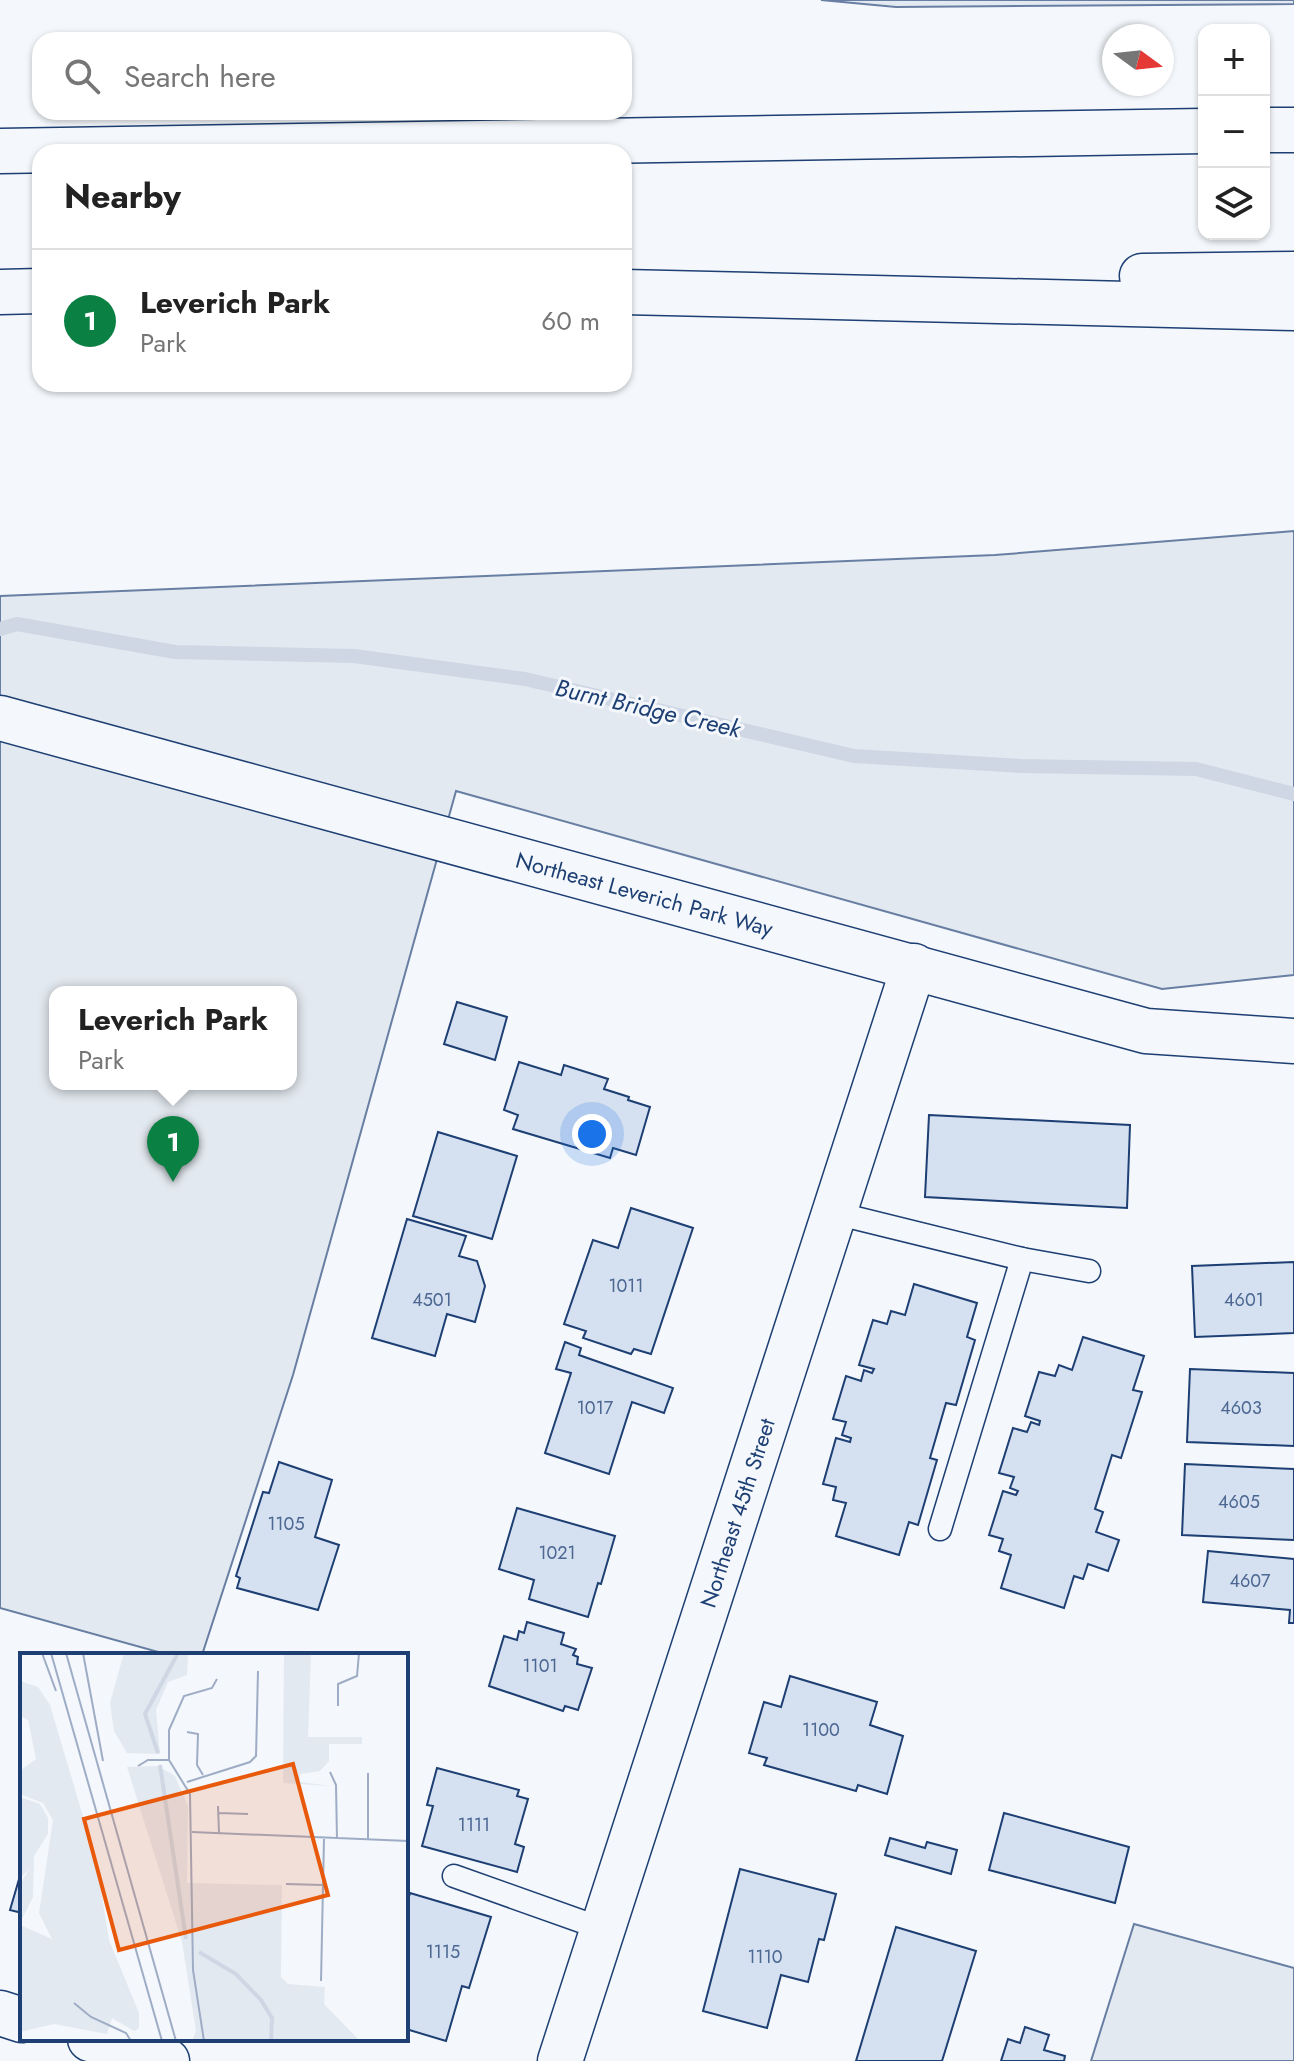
<!DOCTYPE html>
<html lang="en">
<head>
<meta charset="utf-8">
<style>
  body { margin:0; font-family:Jost,sans-serif; background:#f2f2f2; color:#222 }
  .controls { position:absolute; right:24px; top:24px; display:grid; overflow:hidden; border-radius:16px; box-shadow:0 2px 6px #0004 }
  .controls button { width:72px; height:72px; display:grid; place-items:center; padding:0; border:0; border-bottom:2px solid #e0e0e0; background:#fff; color:#222; font:40px sans-serif }
  .compass { position:absolute; left:1102px; top:24px; width:72px; height:72px; border-radius:50%; background:#fff; box-shadow:0 2px 6px #0004; rotate:105deg }
  .you { position:absolute; left:592px; top:1134px; width:28px; height:28px; margin:-20px; border:6px solid #fff; border-radius:50%; background:#1a73e8; box-shadow:0 0 0 12px #1a73e833 }
  .badge { display:grid; place-items:center; width:52px; height:52px; border-radius:50%; background:#0b8043; color:#fff; font-size:26px; font-weight:700 }
  .pin { position:absolute; translate:-50% -66px; filter:drop-shadow(0 2px 4px #0008) }
  .pin::after { content:''; position:absolute; top:42px; width:28px; height:24px; background:inherit; clip-path:polygon(0 0,100% 0,50% 100%) }
  .popup { position:absolute; left:49px; top:986px; width:248px; height:104px; box-sizing:border-box; display:grid; place-content:center; border-radius:16px; background:#fff; filter:drop-shadow(0 2px 6px #0005); font-size:26px; white-space:nowrap; color:#767676 }
  .popup b { font-size:30px; color:#222 }
  .popup::after { content:''; position:absolute; left:50%; top:100%; margin-left:-16px; border:16px solid transparent; border-top-color:#fff }
  .list { margin:0; padding:0; list-style:none }
  h2 { display:flex; justify-content:space-between; align-items:center; height:104px; margin:0; padding:0 32px; font-size:34px }
  h2 small { font-size:26px; font-weight:400; color:#767676 }
  .list li { display:grid; grid-template-columns:52px 1fr auto; gap:24px; align-items:center; box-sizing:border-box; height:144px; padding:0 32px; border-top:2px solid #e0e0e0 }
  .list b { display:block; font-size:30px; white-space:nowrap }
  .list p { margin:0; font-size:26px; white-space:nowrap; color:#767676 }
  .list em { font-size:26px; font-style:normal; color:#767676 }
  .icon { flex:none; width:44px; height:44px; fill:none; stroke:currentColor; stroke-width:2; stroke-linecap:round; stroke-linejoin:round }
  .map { position:relative; flex:none; width:1294px; height:2061px; overflow:hidden }
  .search { position:absolute; background:#fff; box-shadow:0 2px 6px #0004; left:32px; top:32px; width:600px; height:88px; display:flex; align-items:center; gap:20px; box-sizing:border-box; padding:0 28px; border-radius:24px; color:#767676; font-size:30px }
  .panel { position:absolute; background:#fff; box-shadow:0 2px 6px #0004; left:32px; top:144px; width:600px; height:248px; border-radius:24px }
  .map>svg:first-child { display:block }
  .green { fill:#e3e9f0; stroke:#687fa3; stroke-width:2; fill-rule:evenodd }
  .lines { fill:none; stroke-linecap:round; stroke-linejoin:round }
  .stream { stroke:#cfd7e4; stroke-width:14 }
  .building { fill:#d5e0f0; stroke:#1d3f73; stroke-width:2 }
  .lane-casing { stroke:#1d3f73; stroke-width:25 }
  .street-casing { stroke:#1d3f73; stroke-width:47 }
  .highway-casing { stroke:#1d3f73; stroke-width:47 }
  .lane { stroke:#f4f7fb; stroke-width:22 }
  .street { stroke:#f4f7fb; stroke-width:44 }
  .highway { stroke:#f4f7fb; stroke-width:44 }
  .labels { text-anchor:middle; dominant-baseline:central; stroke-width:6; stroke-linejoin:round; paint-order:stroke }
  .number-label { font-size:18px; fill:#4b6792 }
  .street-label { font-size:22px; fill:#1d3f73; stroke:#f4f7fb }
  .water-label { font-size:24px; font-style:italic; fill:#1d3f73; stroke:#f4f7fb }
  .inset-river { fill:none; stroke:#cfd7e4; stroke-width:4 }
  .inset-road { fill:none; stroke:#9eadc5; stroke-width:2 }
  .view { fill:#e8590c; fill-opacity:0.15; stroke:#e8590c; stroke-width:4 }
  .inset-edge { fill:none; stroke:#1d3f73; stroke-width:4 }
</style>
</head>
<body>
<div class="map">
<svg width="1294" height="2061" viewBox="0 0 1294 2061">
  <rect width="100%" height="100%" fill="#f4f7fb"/>
  <g class="green">
    <polygon points="821,0 1294,0 1294,4 896,7"/>
    <path d="M1294 531V975L1162 989 456 791 293 1375 202 1655H169L0 1608V596L995 555ZM55 992H291V1084H55Z"/>
    <polygon points="1134,1924 1294,1968 1294,2061 1091,2061"/>
  </g>
  <g class="lines">
    <polyline class="stream" points="0,629 17,624 175,652 354,656 525,679 854,756 1021,766 1196,769 1294,794"/>
  </g>
  <g class="building">
    <polygon points="457,1002 507,1017 495,1060 444,1044"/>
    <polygon points="519,1062 561,1075 564,1065 608,1079 604,1089 629,1097 628,1100 650,1107 636,1155 613,1148 610,1158 513,1129 518,1115 504,1110"/>
    <polygon points="929,1115 1130,1125 1127,1208 925,1197"/>
    <polygon points="438,1132 517,1156 492,1239 413,1216"/>
    <polygon points="631,1208 693,1228 651,1354 634,1349 631,1354 583,1338 586,1331 564,1324 593,1240 618,1248"/>
    <polygon points="407,1219 466,1236 459,1256 477,1261 485,1286 475,1322 447,1314 435,1356 372,1338"/>
    <polygon points="1294,1262 1294,1333 1195,1337 1192,1266"/>
    <polygon points="914,1284 977,1303 967,1337 975,1340 956,1405 946,1403 930,1458 937,1460 918,1525 909,1522 899,1555 836,1536 846,1503 833,1500 836,1487 823,1484 836,1438 850,1442 851,1438 842,1435 846,1422 833,1419 846,1376 861,1381 864,1370 872,1373 874,1369 859,1365 873,1320 887,1324 891,1311 905,1315"/>
    <polygon points="1083,1337 1144,1356 1133,1390 1142,1392 1121,1458 1112,1455 1095,1509 1103,1512 1096,1532 1119,1540 1108,1571 1088,1564 1083,1579 1074,1576 1064,1608 1001,1588 1011,1555 999,1551 1003,1539 989,1535 1003,1491 1016,1495 1018,1491 1010,1488 1014,1477 999,1473 1013,1428 1027,1432 1031,1422 1039,1425 1040,1421 1025,1416 1039,1372 1055,1376 1059,1365 1072,1370"/>
    <polygon points="565,1342 581,1348 579,1355 673,1388 664,1413 632,1402 609,1474 545,1453 571,1373 556,1369"/>
    <polygon points="1190,1369 1294,1373 1294,1446 1187,1442"/>
    <polygon points="279,1462 332,1480 315,1537 339,1545 318,1610 237,1588 240,1578 236,1576 263,1492 269,1493"/>
    <polygon points="1185,1464 1294,1469 1294,1540 1182,1535"/>
    <polygon points="517,1508 615,1536 601,1584 598,1583 588,1617 529,1599 534,1580 499,1569"/>
    <polygon points="1208,1551 1294,1559 1294,1623 1289,1623 1290,1610 1203,1602"/>
    <polygon points="527,1622 564,1633 561,1644 576,1649 573,1655 578,1657 577,1664 592,1668 578,1710 565,1706 563,1711 489,1686 504,1636 517,1640 519,1631 524,1633"/>
    <polygon points="790,1676 877,1702 870,1725 903,1736 887,1794 858,1785 856,1791 764,1765 767,1758 749,1753 764,1702 781,1707"/>
    <polygon points="437,1768 519,1790 517,1796 528,1799 515,1844 524,1847 517,1872 422,1846 433,1806 427,1805"/>
    <polygon points="1004,1813 1129,1847 1115,1903 989,1870"/>
    <polygon points="890,1838 925,1848 927,1842 957,1850 951,1874 885,1855"/>
    <polygon points="22,1869 22,1913 10,1910"/>
    <polygon points="740,1869 836,1894 824,1940 819,1939 808,1982 781,1975 767,2028 703,2011"/>
    <polygon points="410,1893 491,1917 469,1988 462,1986 446,2041 406,2029 406,1908"/>
    <polygon points="896,1927 976,1951 942,2061 856,2061"/>
    <polygon points="1025,2027 1049,2035 1044,2050 1065,2056 1064,2061 1001,2061 1008,2039 1020,2043"/>
  </g>
  <g class="lines">
    <g class="lane-casing">
      <g id="lane">
        <polyline points="835,1213 1022,1259 1089,1271"/>
        <polyline points="940,1529 1022,1259"/>
        <polyline points="454,1876 603,1929"/>
      </g>
    </g>
    <g class="street-casing">
      <g id="street">
        <path id="s1" d="M0 718 1146 1031 1294 1041"/>
        <polyline points="0,2013 22,2020"/>
        <polyline points="90,2039 167,2061"/>
        <path id="s2" d="M560 2061 914 966"/>
      </g>
    </g>
    <g class="highway-casing">
      <g id="highway">
        <polyline points="1264,130 1294,130"/>
        <polyline points="0,151 1204,131"/>
        <polyline points="1142,276 1294,274"/>
        <polyline points="0,292 40,291"/>
        <polyline points="624,292 1294,308"/>
      </g>
    </g>
    <use href="#lane" class="lane"/>
    <use href="#street" class="street"/>
    <use href="#highway" class="highway"/>
  </g>
  <g class="labels">
    <g class="number-label">
      <text x="626" y="1286">1011</text>
      <text x="432" y="1300">4501</text>
      <text x="1244" y="1300">4601</text>
      <text x="595" y="1408">1017</text>
      <text x="1241" y="1408">4603</text>
      <text x="1239" y="1502">4605</text>
      <text x="286" y="1524">1105</text>
      <text x="557" y="1553">1021</text>
      <text x="1250" y="1581">4607</text>
      <text x="540" y="1666">1101</text>
      <text x="821" y="1730">1100</text>
      <text x="474" y="1825">1111</text>
      <text x="443" y="1952">1115</text>
      <text x="765" y="1957">1110</text>
    </g>
    <g class="street-label">
      <text stroke="none"><textPath href="#s1" startOffset="668">Northeast Leverich Park Way</textPath></text>
      <text stroke="none"><textPath href="#s2" startOffset="576">Northeast 45th Street</textPath></text>
    </g>
    <g class="water-label">
      <text transform="translate(648 708) rotate(13)">Burnt Bridge Creek</text>
    </g>
  </g>
  <g transform="translate(20 1653)">
    <rect width="388" height="388" fill="#f4f7fb"/>
    <path d="M104 0H168L167 22 148 29 136 57 140 101 107 100 94 78 90 50ZM264 0H324L291 2 288 84H342V91H309V108L300 118 280 121V129L312 133 263 130ZM0 28 18 34 30 52 76 207 89 287 119 360V375L114 378 92 365 87 381 34 371 0 379V272L32 286 19 260 33 167 23 150 0 141V118L16 106 8 67 0 63ZM138 113 155 123 168 153 167 230 262 232 261 324 268 331 305 334 304 351 340 388H172L176 378 162 289 107 114ZM0 144 20 151 28 165V181L14 203 13 244 0 270V231L10 215 0 225Z" fill="#e3e9f0"/>
    <path class="inset-river" d="M138 100 125 61 158 0M140 112 166 286M179 299 216 321 241 347 252 365 251 388"/>
    <path class="inset-road" d="M22 0 36 38M31 0 142 388M46 0 156 388M63 0 83 108M318 53V31L337 23 339 0M167 79 178 81 177 112 183 122M149 107V77L164 43 192 35 197 26M118 113 128 107H149L170 141 173 317 184 388M310 119 316 132 317 186M167 129 230 109 236 103 238 18M198 153 199 180M199 160 228 161M172 179 388 188M348 186V120M266 231 303 232M301 328 304 186M54 350 71 364 106 380 111 388"/>
    <path class="view" d="M273 111 308 242 99 297 64 166Z"/>
    <rect width="388" height="388" class="inset-edge"/>
  </g>
</svg>
<div class="controls">
<button>+</button>
<button>−</button>
<button><svg class="icon" aria-label="layers" viewBox="0 0 24 24"><path d="M12 4l9 5-9 5-9-5zM3 14l9 5 9-5"/></svg></button>
</div>
<svg class="compass" viewBox="-18 -18 36 36"><path d="M0-13l5 13h-10z" fill="#e53935"/><path d="M0 13l5-13h-10z" fill="#767676"/></svg>
<div class="you"></div>
<div class="pin badge" style="left:173px;top:1182px">1</div>
<div class="popup"><b>Leverich Park</b>Park</div>
<div class="search"><svg class="icon" aria-label="search" viewBox="0 0 24 24"><circle cx="10" cy="10" r="6"/><path d="M15 15l6 6"/></svg>Search here</div>
<section class="panel">
<h2>Nearby<small></small></h2>
<ul class="list">
<li><span class="badge">1</span><div><b>Leverich Park</b><p>Park</p></div><em>60 m</em></li>
</ul>
</section>
</div>
</body>
</html>
